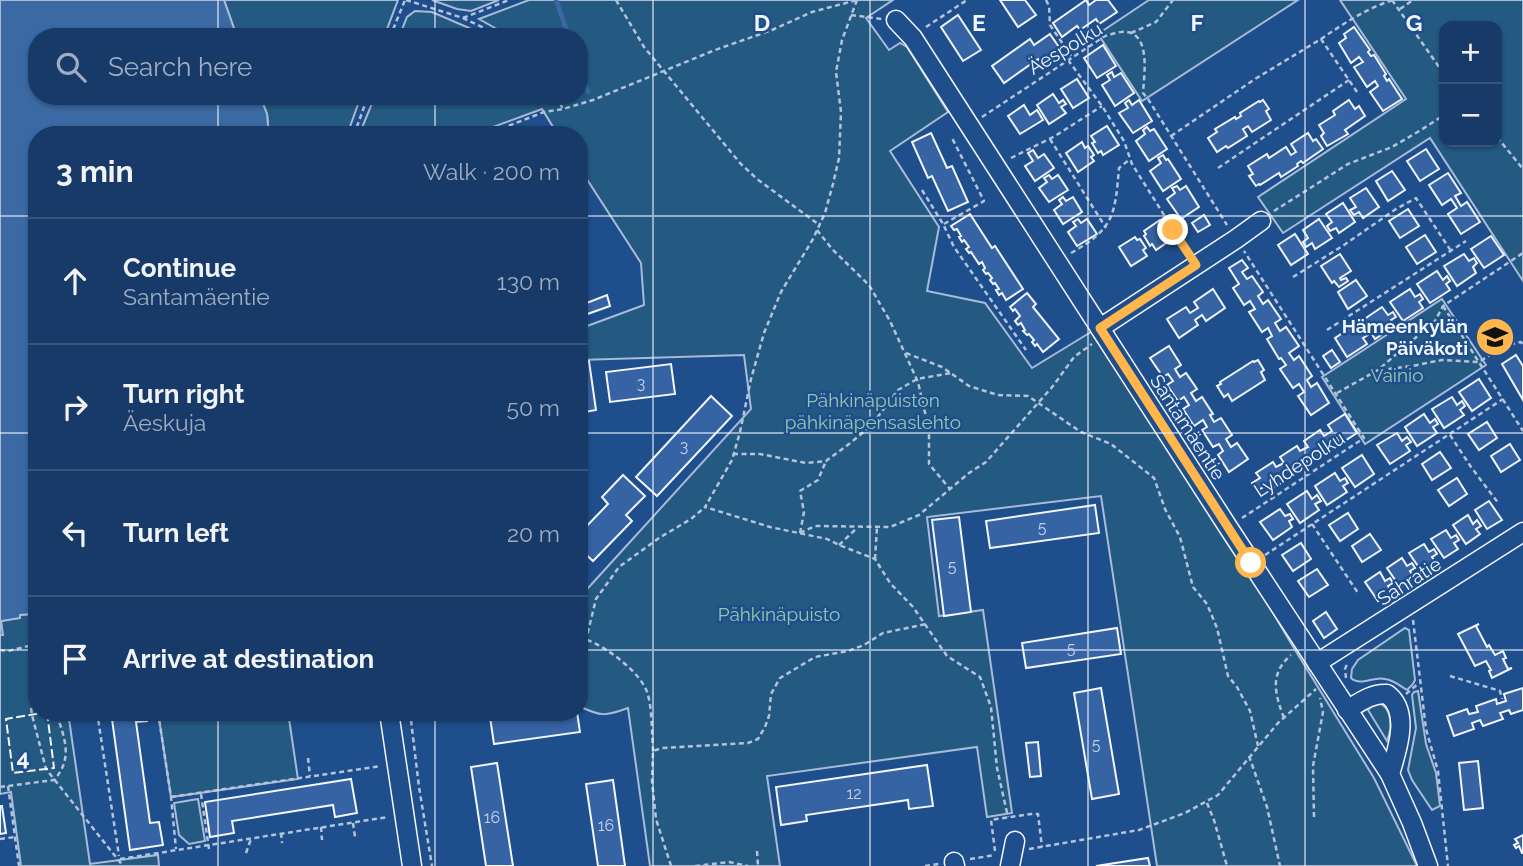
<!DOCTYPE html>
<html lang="en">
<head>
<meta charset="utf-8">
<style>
  body { margin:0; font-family:Raleway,sans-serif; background:#244571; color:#f1f3f6 }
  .controls { position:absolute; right:21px; top:21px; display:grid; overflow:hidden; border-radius:14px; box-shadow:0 2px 5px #0004 }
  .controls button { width:63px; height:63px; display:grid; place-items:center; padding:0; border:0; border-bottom:2px solid #36547d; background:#173a69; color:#f1f3f6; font:35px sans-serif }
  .stop { position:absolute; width:21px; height:21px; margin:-16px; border:5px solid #ffb74d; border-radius:50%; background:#fff }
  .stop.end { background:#ffb74d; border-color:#fff; box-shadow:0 2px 7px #0008 }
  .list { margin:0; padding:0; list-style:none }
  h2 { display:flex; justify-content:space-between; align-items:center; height:91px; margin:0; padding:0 28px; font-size:30px }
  h2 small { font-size:23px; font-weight:400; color:#9eadc0 }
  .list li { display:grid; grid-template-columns:46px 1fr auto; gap:21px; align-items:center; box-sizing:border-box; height:126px; padding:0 28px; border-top:2px solid #36547d }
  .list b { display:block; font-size:26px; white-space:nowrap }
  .list p { margin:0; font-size:23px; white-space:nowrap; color:#9eadc0 }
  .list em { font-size:23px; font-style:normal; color:#9eadc0 }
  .icon { flex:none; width:38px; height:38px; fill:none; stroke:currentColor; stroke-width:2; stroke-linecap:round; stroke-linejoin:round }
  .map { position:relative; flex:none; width:1523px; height:866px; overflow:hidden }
  .search { position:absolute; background:#173a69; box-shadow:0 2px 5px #0004; left:28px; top:28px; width:560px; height:77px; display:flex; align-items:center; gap:18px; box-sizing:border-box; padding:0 24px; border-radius:28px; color:#9eadc0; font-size:26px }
  .panel { position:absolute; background:#173a69; box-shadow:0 2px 5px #0004; left:28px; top:126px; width:560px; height:595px; border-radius:28px }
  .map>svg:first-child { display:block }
  .green { fill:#245a82; stroke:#a8bbd7; stroke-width:2; fill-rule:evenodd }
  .water { fill:#3b69a3; stroke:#a8bbd7; stroke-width:2 }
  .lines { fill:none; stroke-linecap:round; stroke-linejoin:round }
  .stream { stroke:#3b69a3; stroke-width:4.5 }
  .building { fill:#3563a3; stroke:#f2f6ff; stroke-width:2 }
  .minor-casing { stroke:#f2f6ff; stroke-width:21 }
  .path { stroke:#b3c4dc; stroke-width:2.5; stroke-dasharray:5 3.5; stroke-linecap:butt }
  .minor { stroke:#1f4e8c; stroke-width:18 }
  .fence { stroke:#f2f6ff; stroke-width:2; stroke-dasharray:9 3.5; stroke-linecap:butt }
  .route { stroke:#ffb74d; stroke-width:9 }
  .grid { fill:none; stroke:#f2f6ff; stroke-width:2; stroke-opacity:0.55 }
  .labels { text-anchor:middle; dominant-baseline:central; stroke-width:5; stroke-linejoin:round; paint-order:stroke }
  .number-label { font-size:16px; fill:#c3d1e8 }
  .street-label { font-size:19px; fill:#f2f6ff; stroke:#1f4e8c }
  .poi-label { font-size:19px; font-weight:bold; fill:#f2f6ff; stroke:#1f4e8c; text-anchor:end }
  .park-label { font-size:19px; fill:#97c8a6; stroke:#1f4e8c }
  .grid-label { font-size:23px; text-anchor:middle; font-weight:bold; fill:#f2f6ff; stroke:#1f4e8c; stroke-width:5; stroke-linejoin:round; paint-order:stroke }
</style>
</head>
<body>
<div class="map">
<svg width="1523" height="866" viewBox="0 0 1523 866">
  <rect width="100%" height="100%" fill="#1f4e8c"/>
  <g class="green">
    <polygon points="224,0 398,0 384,37 237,37"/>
    <polygon points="432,0 499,0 471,11 457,9"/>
    <path d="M529 0H893L866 18 889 50 900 43 907 47 948 112 890 151 939 227 927 291 985 303 1032 368 1091 332 1239 555 1292 645 1374 778 1417 866H1157L1101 496 927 517 939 616 983 610 1012 813 987 817 977 747 767 776 780 866H650L628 708C606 716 601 717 579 706V598L751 409 744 355 579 360V329L644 305 641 263 579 167V135H558L542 109 471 135H359L375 96H579V37H511L479 19Z"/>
    <polygon points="1149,0 1298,0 1142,101 1098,34"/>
    <path d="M1340 0H1523V281L1430 138 1283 233 1258 197 1406 99ZM1444 26H1497V142H1444Z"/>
    <polygon points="415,11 432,12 490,37 399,37 407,17"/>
    <polygon points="260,96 361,96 347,135 269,135 267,114"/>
    <polygon points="1442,299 1486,365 1365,444 1322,377"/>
    <polygon points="31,614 32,620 37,619 37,712 68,712 90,864 158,855 159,866 21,866 11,792 0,794 0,635 2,635 1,621 20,618 20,615"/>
    <path d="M1405 628 1409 630 1415 680 1413 684 1407 690C1400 686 1394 680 1385 679 1373 676 1361 687 1351 678L1352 669 1358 660Z"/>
    <polygon points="1418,691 1426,744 1436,773 1440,806 1432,810 1412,780 1408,770 1416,728 1412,695 1414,692"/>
    <path d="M1379 703C1393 708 1392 729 1387 741L1368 710 1373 705Z"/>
    <polygon points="158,712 288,712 298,779 171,797"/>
    <polygon points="198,799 205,841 189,844 179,835 174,803"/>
  </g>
  <polygon class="water" points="0,0 224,0 237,37 37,37 37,96 260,96 267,114 269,135 37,135 37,619 32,620 31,614 20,615 20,618 1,621 3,635 0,635"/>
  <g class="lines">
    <g class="stream">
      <polyline points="556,0 569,37"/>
      <polyline points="579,66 588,92"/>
    </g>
  </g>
  <g class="building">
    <polygon points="1000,0 1025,0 1036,15 1018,27"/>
    <polygon points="1086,0 1089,5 1096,0 1108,0 1117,12 1099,24 1096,19 1080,30 1077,26 1062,37 1053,23"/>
    <polygon points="958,15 981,50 963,61 941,27"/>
    <polygon points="1354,27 1370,50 1368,52 1371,56 1374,55 1386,74 1384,76 1387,81 1389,79 1402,99 1383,111 1370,92 1378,86 1375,81 1367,87 1354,67 1363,62 1359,57 1351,63 1339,43 1346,38 1344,34"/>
    <polygon points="1050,34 1061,50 1042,64 1038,59 1004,83 992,66 1030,39 1034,45"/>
    <polygon points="1103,45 1116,66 1097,78 1084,58"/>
    <polygon points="1112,72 1114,77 1121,73 1134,93 1115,106 1102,85 1110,80 1107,75"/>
    <polygon points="1077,79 1089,98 1073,108 1061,89"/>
    <polygon points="1053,94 1059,103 1063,100 1066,104 1061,107 1066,113 1049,124 1037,105"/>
    <polygon points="1129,100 1132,105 1139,100 1152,121 1133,133 1119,113 1128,108 1125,103"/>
    <polygon points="1263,100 1269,109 1266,111 1271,120 1252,132 1248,126 1243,129 1247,136 1228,148 1226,146 1217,152 1208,138 1217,132 1215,129 1235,117 1236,119 1241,116 1240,113 1259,101 1260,102"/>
    <polygon points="1349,100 1355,109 1359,106 1365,116 1345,130 1348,134 1327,146 1321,136 1324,133 1319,125 1335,115 1333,111"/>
    <polygon points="1024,105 1030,115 1037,110 1043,120 1020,134 1008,116"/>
    <polygon points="1107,126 1119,145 1103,155 1101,151 1098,153 1092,143 1095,142 1091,136"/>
    <polygon points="1147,127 1150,131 1154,129 1167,149 1149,161 1136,141 1145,134 1143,130"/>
    <polygon points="931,133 947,168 952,166 968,202 948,211 932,176 928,178 912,142"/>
    <polygon points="1308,133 1313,141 1316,139 1323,149 1303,163 1301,161 1297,164 1298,166 1281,177 1279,173 1260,185 1259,184 1256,186 1249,176 1253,174 1248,166 1267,154 1269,158 1286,147 1291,155 1296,152 1291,144"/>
    <polygon points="1082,142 1085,148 1088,146 1094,155 1091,157 1094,161 1078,172 1066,153"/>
    <polygon points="1426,149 1439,169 1420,181 1407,161"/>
    <polygon points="1033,150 1038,158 1044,154 1054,168 1035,181 1025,166 1033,161 1028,153"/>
    <polygon points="1163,155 1166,160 1168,159 1181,179 1163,191 1150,171 1161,163 1158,158"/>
    <polygon points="1392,171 1405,190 1388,201 1376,181"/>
    <polygon points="1448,173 1461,193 1455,196 1461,206 1467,202 1480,222 1461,234 1448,214 1457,208 1451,199 1442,205 1429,185"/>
    <polygon points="1049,175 1052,179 1058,175 1068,190 1049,202 1039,188 1047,182 1044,178"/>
    <polygon points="1177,186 1180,190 1186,186 1199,207 1181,219 1167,199 1175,193 1172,188"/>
    <polygon points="1366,188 1379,207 1363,218 1359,212 1354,215 1350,210 1356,207 1350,198"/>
    <polygon points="1063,197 1066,201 1073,197 1082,212 1063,224 1054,210 1062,204 1059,200"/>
    <polygon points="1343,203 1355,222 1339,233 1336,228 1330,231 1327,226 1332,222 1326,214"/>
    <polygon points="1408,209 1419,226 1400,238 1389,221"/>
    <polygon points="970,214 992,248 995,246 1023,289 1006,300 1002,293 999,295 996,290 999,289 995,283 993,284 990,280 992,278 988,273 986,274 983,270 985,268 982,262 979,264 971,252 969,253 966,249 969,247 964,240 962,242 959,237 961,236 957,229 954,230 951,226"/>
    <polygon points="1204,215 1210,225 1198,232 1192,223"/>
    <polygon points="1078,219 1081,223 1087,219 1097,234 1077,246 1068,232 1076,226 1073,222"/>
    <polygon points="1319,219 1332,238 1315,249 1312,243 1306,247 1303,242 1308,238 1303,230"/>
    <polygon points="1160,220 1172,239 1156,250 1152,244 1150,246 1144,236 1146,234 1144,231"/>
    <polygon points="1295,234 1308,254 1291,265 1278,245"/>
    <polygon points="1425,235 1436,252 1417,264 1406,247"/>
    <polygon points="1491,236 1504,255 1484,268 1471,249"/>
    <polygon points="1135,237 1137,240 1140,239 1146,248 1143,250 1147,256 1131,266 1119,247"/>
    <polygon points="1340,254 1351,271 1340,278 1341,280 1346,278 1348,281 1339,287 1334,281 1332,283 1321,266"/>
    <polygon points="1464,254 1469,261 1474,258 1477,263 1473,267 1476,273 1457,286 1444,266"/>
    <polygon points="1242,260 1248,268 1242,272 1247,279 1252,276 1263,292 1258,296 1263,304 1268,300 1281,319 1275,323 1280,331 1286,327 1299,346 1289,353 1294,360 1299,356 1312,376 1307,380 1311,387 1317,383 1329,403 1311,415 1298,396 1304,392 1299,384 1293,388 1280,369 1286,365 1281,358 1279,359 1267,339 1272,336 1268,328 1262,332 1249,312 1255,309 1250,301 1244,305 1233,288 1239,284 1229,268"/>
    <polygon points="1437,271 1443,280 1447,276 1450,281 1446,284 1450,290 1430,303 1417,284"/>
    <polygon points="1356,280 1367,296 1348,309 1338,292"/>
    <polygon points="1213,289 1225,308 1206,321 1202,315 1195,320 1198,325 1179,338 1167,319 1186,307 1190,313 1198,308 1194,302"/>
    <polygon points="1410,289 1415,297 1420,294 1423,299 1419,302 1423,308 1403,321 1390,302"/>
    <polygon points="1027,293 1036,304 1033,307 1059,339 1043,352 1037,344 1035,346 1032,342 1034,340 1029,334 1027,335 1023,331 1025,330 1021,323 1018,325 1015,321 1020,316 1015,309 1013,311 1010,307"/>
    <polygon points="607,295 610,306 579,317 579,306"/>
    <polygon points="1382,307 1388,315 1393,312 1396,317 1391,320 1395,326 1375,339 1363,320"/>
    <polygon points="1355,325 1360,333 1365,330 1368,335 1363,338 1367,344 1347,357 1335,338"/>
    <polygon points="1169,346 1181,365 1175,369 1180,377 1186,373 1197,389 1191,393 1196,401 1202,397 1213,414 1210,415 1214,422 1221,418 1232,435 1226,439 1231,447 1237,443 1248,459 1229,472 1218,455 1223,451 1219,444 1213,447 1202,430 1207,427 1203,420 1194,426 1183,409 1189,405 1184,397 1178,401 1167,385 1173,381 1168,374 1163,377 1150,358"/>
    <polygon points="1332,350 1340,362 1331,368 1323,356"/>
    <polygon points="1516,355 1523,366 1523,400 1502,364"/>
    <polygon points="1258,360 1264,370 1261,372 1265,380 1232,401 1228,394 1224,397 1217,386 1221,384 1220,382 1253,361 1254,362"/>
    <polygon points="589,361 596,410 579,413 579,362"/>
    <polygon points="671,364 675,394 610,402 606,372"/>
    <polygon points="1479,379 1491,398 1472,411 1459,392"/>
    <polygon points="711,396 732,416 657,496 636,477"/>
    <polygon points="1452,397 1457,405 1462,401 1465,406 1460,410 1464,415 1444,428 1432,409"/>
    <polygon points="1345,414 1357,433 1340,444 1337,438 1329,443 1333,449 1316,460 1313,454 1305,459 1309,465 1292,476 1289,470 1281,475 1285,481 1268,491 1265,486 1257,491 1252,483 1260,478 1256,473 1273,462 1276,467 1284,463 1280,457 1297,446 1300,451 1308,447 1304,441 1320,430 1324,436 1332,431 1328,425"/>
    <polygon points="1424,414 1430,423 1435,419 1438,424 1433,427 1437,433 1417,446 1405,427"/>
    <polygon points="1487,422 1497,438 1479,450 1468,434"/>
    <polygon points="1397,433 1402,441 1407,437 1411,442 1406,445 1410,451 1390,464 1377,445"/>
    <polygon points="1510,444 1520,460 1501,472 1491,456"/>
    <polygon points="1440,452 1451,468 1432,480 1422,464"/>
    <polygon points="1362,455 1374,474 1355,487 1342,468"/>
    <polygon points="1335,473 1340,481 1345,478 1348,483 1343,486 1347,492 1327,505 1315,486"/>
    <polygon points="623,475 645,496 626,515 632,521 593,561 579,548 579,534 608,504 602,497"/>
    <polygon points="1457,478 1467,494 1449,506 1438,490"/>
    <polygon points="1307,491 1312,499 1317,495 1321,501 1315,504 1319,510 1300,523 1287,504"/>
    <polygon points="1489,501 1502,520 1487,529 1475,510"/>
    <polygon points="1095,505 1099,533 990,548 986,521"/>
    <polygon points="1280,509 1285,516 1290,514 1293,519 1289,521 1292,527 1273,540 1260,522"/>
    <polygon points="1348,513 1358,529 1340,541 1329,525"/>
    <polygon points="1468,515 1473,524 1477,520 1481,526 1476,529 1480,534 1466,544 1453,525"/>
    <polygon points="959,517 971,612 944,616 932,520"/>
    <polygon points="1446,530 1451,538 1456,535 1459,540 1454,543 1458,549 1444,558 1431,539"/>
    <polygon points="1370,534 1381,550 1362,562 1352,546"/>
    <polygon points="1301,543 1311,559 1293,571 1282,555"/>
    <polygon points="1424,544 1429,552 1434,549 1437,554 1432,557 1436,563 1422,572 1409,553"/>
    <polygon points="1402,558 1407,566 1412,563 1415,568 1410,571 1414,577 1400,587 1387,568"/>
    <polygon points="1317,569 1328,585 1309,597 1298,581"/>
    <polygon points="1380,572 1385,581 1390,578 1393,583 1388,586 1392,591 1378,601 1365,582"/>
    <polygon points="1326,612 1337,629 1324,638 1313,621"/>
    <polygon points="1479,624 1476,626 1487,647 1489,645 1495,655 1503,651 1506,658 1503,659 1508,669 1512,668 1492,678 1489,671 1491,670 1486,661 1475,666 1458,634"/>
    <polygon points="1117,628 1121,654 1026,668 1022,643"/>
    <polygon points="1101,688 1119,794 1092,799 1074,693"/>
    <polygon points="1523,688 1523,710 1511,714 1509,710 1500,713 1503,719 1483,726 1480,720 1472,723 1474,729 1454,736 1447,716 1467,709 1469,714 1478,712 1476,706 1496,699 1497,704 1506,701 1504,694"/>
    <polygon points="111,712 146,712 147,721 136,722 150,823 159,822 163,845 130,850"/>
    <polygon points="524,712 577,712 580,732 494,744 490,717"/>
    <polygon points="1038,742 1041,776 1030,777 1026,743"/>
    <polygon points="1478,761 1483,808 1464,810 1459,763"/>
    <polygon points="497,763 513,866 486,866 471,767"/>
    <polygon points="927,765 933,806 909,809 908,800 806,815 807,821 781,825 776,787"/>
    <polygon points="351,779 357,813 335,817 333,805 232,821 234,833 210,837 205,802"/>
    <polygon points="613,780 625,866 598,866 586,784"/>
    <polygon points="0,806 2,806 6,833 0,834"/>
    <polygon points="1523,835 1523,853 1522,853 1519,846 1516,848 1514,845 1518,843 1515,839"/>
    <polygon points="1148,858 1150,866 1096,866"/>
  </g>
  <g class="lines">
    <g class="minor-casing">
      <g id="minor">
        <polyline points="896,20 913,38 1228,527 1390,774 1412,823 1428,866"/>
        <polyline points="1100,328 1236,239 1261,221"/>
        <polyline points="1317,663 1523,532"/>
        <path d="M1347 710C1360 702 1372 693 1387 694 1411 712 1397 750 1390 774"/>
        <polyline points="389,712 412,866"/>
        <polyline points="954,862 955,866"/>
        <polyline points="1010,866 1015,841"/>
      </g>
    </g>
    <g class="path">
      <polyline points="406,0 463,18 503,37"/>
      <polyline points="616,0 644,47 740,163 757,179 818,224"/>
      <polyline points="857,0 842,40 836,72 841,112 839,158 833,184 825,213 813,239 781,292 764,333 751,379 740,432 732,460 705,507 770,527 827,539 839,545 875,559 890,583 913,607 947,656 980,677 991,707 997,768 1008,817"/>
      <polyline points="1046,0 1049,6 1050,25 1071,56"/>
      <polyline points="1392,0 1444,74"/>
      <polyline points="1400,9 1413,0"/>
      <polyline points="851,15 882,19"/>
      <polyline points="463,18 509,0"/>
      <polyline points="926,27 967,0"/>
      <polyline points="1131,33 1156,22 1173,0"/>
      <polyline points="390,37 405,0"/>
      <path d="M1321 39C1343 24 1367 8 1393 0"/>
      <polyline points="1068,60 1102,106 1124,141 1132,164 1188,253"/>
      <polyline points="556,96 563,109 593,100 715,50 772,30 812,12 857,0"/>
      <path d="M982 117 1105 36C1110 35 1116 32 1121 32 1152 29 1144 75 1143 93L1148 99 1227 225"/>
      <polyline points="354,135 368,96"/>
      <polyline points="485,135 544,112 563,109"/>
      <polyline points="1171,136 1255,79 1321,39 1357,92"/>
      <polyline points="1497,137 1523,169"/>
      <polyline points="1050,139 1106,228"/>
      <polyline points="1011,158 1055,136 1102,106"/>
      <polyline points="1218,168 1349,80"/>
      <polyline points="922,190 943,224 954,247 1026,350"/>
      <polyline points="1274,211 1348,164 1392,147 1421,130 1444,115"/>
      <polyline points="944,224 984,201 951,136"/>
      <polyline points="817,230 832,249 869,285 890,321 918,382 929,430 929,464 950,489"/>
      <path d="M1071 253C1114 229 1115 215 1119 168L1130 159"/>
      <polyline points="1293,277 1344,245 1396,209 1416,198 1451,251"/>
      <polyline points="1443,306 1523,431"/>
      <polyline points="1327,330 1466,241"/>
      <polyline points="906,353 942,367 969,386 998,395 1028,396 1081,432 1111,444 1154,478 1165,509 1180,537 1193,587 1207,604 1217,628 1228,676 1237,687 1250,711 1258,746"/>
      <polyline points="1380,370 1412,366 1442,360 1479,362 1504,346 1521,342 1523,345"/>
      <polyline points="1337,393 1378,370 1435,321 1443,306 1523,253"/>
      <polyline points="1450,435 1471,467 1499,504"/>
      <polyline points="733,454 760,454 806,463 826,461 849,444 871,426 898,390 917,379 951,373"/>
      <polyline points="1242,518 1364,438 1244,251"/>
      <polyline points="1312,524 1358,593"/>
      <polyline points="800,533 815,526 890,527 919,515 969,473 986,462 1053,386 1074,357 1092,344"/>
      <polyline points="800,533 804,512 800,491 818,480 826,461"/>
      <polyline points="839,545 857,528"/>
      <polyline points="1265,555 1503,399"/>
      <polyline points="875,559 877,527"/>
      <polyline points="1413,620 1426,729 1438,771 1448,866"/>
      <path d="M587 640C607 647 643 674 648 695 652 709 652 735 653 751"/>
      <polyline points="579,647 586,640 596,599 619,567 659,538 691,519 705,507"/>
      <polyline points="0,650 8,651 37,644"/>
      <polyline points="1450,676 1497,690 1500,691 1502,699"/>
      <polyline points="1346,678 1345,669 1347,664"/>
      <polyline points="1406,694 1419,683"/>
      <polyline points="37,702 31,708 32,715 46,769 123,866"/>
      <polyline points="97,712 119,856"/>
      <polyline points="158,712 171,797 176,849"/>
      <polyline points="410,712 419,787 432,866"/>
      <polyline points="411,713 418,712"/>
      <path d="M1284 718C1275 694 1269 674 1291 655"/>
      <polyline points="1249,756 1267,807 1280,866"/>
      <polyline points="308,758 310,776"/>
      <polyline points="8,786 19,866"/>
      <path d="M0 787 54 780C74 758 64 737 56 712"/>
      <polyline points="201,794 209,849"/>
      <polyline points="171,797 381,766"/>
      <polyline points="1207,803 1214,820 1227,866"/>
      <polyline points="1314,817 1313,766 1323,712 1320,698"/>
      <polyline points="353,823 355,837"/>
      <polyline points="321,827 322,840"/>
      <polyline points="281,833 282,843"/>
      <polyline points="0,839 15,837"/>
      <polyline points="1029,849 1139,830 1185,813 1218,795 1278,723 1316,689"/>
      <polyline points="757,851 758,866"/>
      <polyline points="995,851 991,820 1031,814 1038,814 1042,847"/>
      <polyline points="246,853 251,839"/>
      <polyline points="120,859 388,817"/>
      <polyline points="970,859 995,855"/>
      <polyline points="671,866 656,819 652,781 653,751 662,748 748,743 758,739 765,727 769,716 771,694 780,678 815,657 848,651 864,645 883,633 926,624"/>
      <polyline points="695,866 729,862 748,866"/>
      <polyline points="925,866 939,864"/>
    </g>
    <use href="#minor" class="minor"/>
    <polygon class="fence" points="47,712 54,768 13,773 6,719"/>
  </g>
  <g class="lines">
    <polyline class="route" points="1173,230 1196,265 1100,328 1251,563"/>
  </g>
  <path class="grid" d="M218 0V37M435 0V37M653 0V866M870 0V866M1088 0V866M1305 0V866M218 96V135M435 96V135M0 216H37M579 216H1523M0 433H37M579 433H1523M0 650H37M579 650H1523M218 712V866M435 712V866"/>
  <defs>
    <g id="school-disc" transform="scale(2.0125)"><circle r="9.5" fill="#ffb74d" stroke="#1f4e8c"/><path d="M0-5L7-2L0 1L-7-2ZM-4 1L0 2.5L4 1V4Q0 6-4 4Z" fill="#111"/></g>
  </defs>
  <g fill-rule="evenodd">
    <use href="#school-disc" x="1495" y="337"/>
  </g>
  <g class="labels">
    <g class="number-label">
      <text x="641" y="383">3</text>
      <text x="684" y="446">3</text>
      <text x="1042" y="527">5</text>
      <text x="952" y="566">5</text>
      <text x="1071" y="648">5</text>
      <text x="1096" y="744">5</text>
      <text x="854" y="793">12</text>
      <text x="492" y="817">16</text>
      <text x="606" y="825">16</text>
    </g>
    <g class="street-label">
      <text transform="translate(1065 48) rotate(-31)">Äespolku</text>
      <text transform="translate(1188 427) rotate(57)">Santamäentie</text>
      <text transform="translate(1299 464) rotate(-33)">Lyhdepolku</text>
      <text transform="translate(1409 581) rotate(-33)">Sahratie</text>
    </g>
    <g class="poi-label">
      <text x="1468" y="326">Hämeenkylän<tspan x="1468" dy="22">Päiväkoti</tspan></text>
    </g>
    <g class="park-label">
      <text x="1397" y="375">Vainio</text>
      <text x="873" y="400">Pähkinäpuiston<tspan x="873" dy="22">pähkinäpensaslehto</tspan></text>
      <text x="779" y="614">Pähkinäpuisto</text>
    </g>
  </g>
  <g class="grid-label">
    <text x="762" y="31">D</text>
    <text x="979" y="31">E</text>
    <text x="1197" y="31">F</text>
    <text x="1414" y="31">G</text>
    <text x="23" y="766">4</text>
  </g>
</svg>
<div class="controls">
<button>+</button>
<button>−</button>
</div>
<div class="stop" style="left:1251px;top:563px"></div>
<div class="stop end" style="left:1173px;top:230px"></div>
<div class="search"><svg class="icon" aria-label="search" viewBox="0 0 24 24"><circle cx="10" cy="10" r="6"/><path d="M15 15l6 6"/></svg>Search here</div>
<section class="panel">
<h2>3 min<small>Walk · 200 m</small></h2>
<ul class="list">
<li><svg class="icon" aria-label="ahead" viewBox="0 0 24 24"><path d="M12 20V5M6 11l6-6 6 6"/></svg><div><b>Continue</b><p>Santamäentie</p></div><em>130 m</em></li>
<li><svg class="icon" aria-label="right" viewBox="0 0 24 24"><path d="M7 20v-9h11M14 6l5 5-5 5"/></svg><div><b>Turn right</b><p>Äeskuja</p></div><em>50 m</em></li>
<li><svg class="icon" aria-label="left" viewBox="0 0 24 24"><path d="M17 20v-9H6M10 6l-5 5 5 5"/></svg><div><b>Turn left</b></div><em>20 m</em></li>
<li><svg class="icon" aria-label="arrive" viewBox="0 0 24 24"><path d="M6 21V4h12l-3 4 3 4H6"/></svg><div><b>Arrive at destination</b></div></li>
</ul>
</section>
</div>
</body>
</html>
